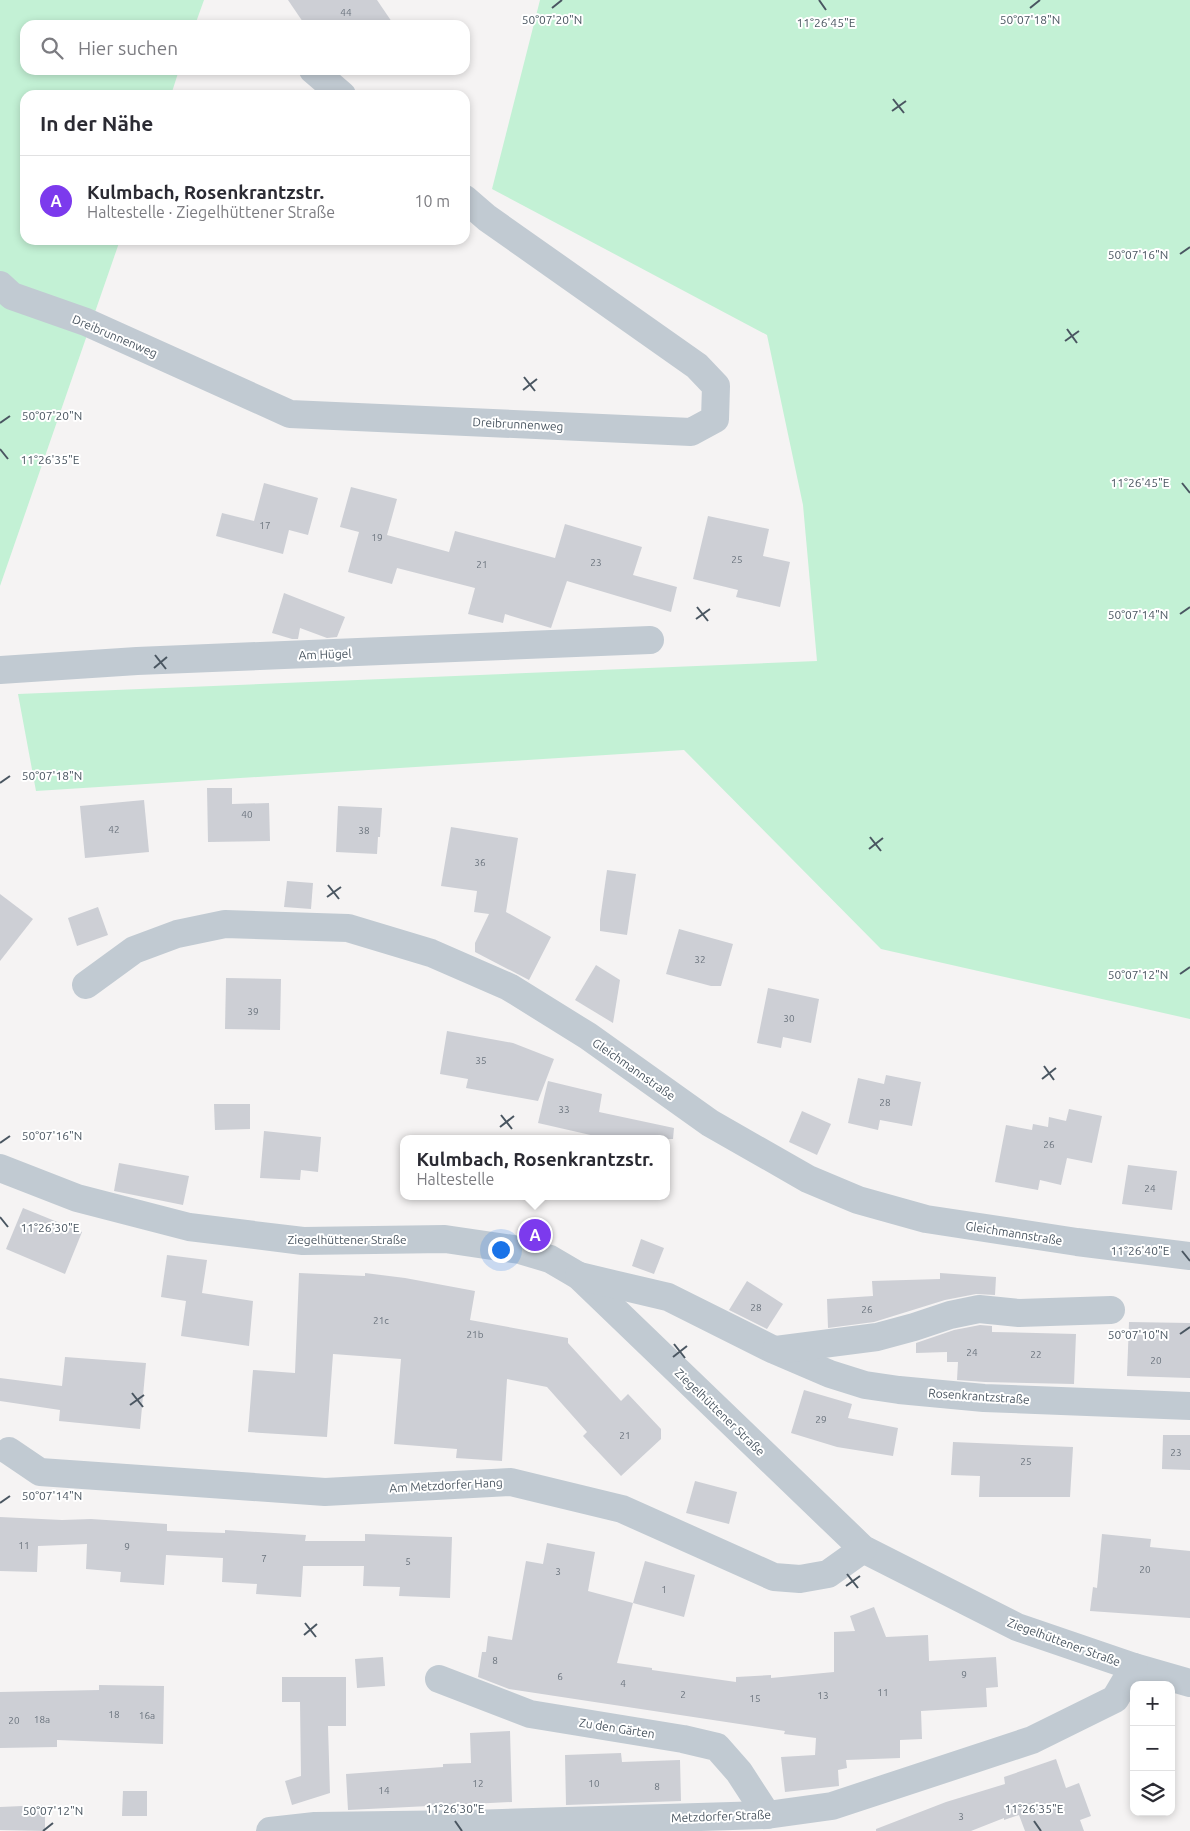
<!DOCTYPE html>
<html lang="de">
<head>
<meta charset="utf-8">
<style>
  body { margin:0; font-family:Ubuntu,sans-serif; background:#f2f2f3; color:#2b2b33 }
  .controls { position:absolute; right:15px; bottom:15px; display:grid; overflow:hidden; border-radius:10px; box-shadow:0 2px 8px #0003 }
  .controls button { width:45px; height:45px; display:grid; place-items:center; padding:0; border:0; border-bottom:1px solid #e1e1e2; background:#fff; color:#2b2b33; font:25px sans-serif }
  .you { position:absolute; left:500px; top:1249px; width:18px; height:18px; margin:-12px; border:4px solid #fff; border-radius:50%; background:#1a73e8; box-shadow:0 0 0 8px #1a73e833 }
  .badge { display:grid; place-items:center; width:32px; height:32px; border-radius:50%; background:#7c3aed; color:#fff; font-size:16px; font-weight:700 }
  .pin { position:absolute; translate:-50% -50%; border:2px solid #fff; box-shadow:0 1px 5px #0006 }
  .popup { position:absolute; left:400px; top:1135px; width:270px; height:65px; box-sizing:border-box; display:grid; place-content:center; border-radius:10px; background:#fff; filter:drop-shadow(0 1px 4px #0005); font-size:16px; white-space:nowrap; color:#7c7c81 }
  .popup b { font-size:19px; color:#2b2b33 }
  .popup::after { content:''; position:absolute; left:50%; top:100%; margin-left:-10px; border:10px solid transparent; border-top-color:#fff }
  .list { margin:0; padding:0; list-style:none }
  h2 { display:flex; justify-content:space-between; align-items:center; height:65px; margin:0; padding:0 20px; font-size:21px }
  h2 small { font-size:16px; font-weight:400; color:#7c7c81 }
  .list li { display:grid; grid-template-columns:32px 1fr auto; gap:15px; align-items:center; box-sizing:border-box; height:90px; padding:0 20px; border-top:1px solid #e1e1e2 }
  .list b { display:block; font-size:19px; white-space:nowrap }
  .list p { margin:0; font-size:16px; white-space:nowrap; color:#7c7c81 }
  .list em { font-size:16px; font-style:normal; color:#7c7c81 }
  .icon { flex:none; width:28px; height:28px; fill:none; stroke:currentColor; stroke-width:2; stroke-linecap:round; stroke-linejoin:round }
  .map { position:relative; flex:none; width:1190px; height:1831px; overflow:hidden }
  .search { position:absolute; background:#fff; box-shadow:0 2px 8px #0003; left:20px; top:20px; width:450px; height:55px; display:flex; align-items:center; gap:12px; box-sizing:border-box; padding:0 18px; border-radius:15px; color:#7c7c81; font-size:19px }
  .panel { position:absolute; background:#fff; box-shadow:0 2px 8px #0003; left:20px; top:90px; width:450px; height:155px; border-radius:15px }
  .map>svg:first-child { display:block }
  .green { fill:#c3f1d5 }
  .building { fill:#cdcfd5 }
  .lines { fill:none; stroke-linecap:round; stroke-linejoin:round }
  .minor { stroke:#c1cad2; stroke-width:28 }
  .ticks { fill:none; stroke:#4a5661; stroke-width:2 }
  .labels { text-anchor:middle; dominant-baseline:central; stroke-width:4; stroke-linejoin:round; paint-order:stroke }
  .number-label { font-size:10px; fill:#6b747e }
  .street-label { font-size:12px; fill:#4a5661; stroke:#fff }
  .ticks-label { font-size:12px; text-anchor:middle; fill:#4a5661; stroke:#fff; stroke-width:4; stroke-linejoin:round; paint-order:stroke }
</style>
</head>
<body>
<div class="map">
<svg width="1190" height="1831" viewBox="0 0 1190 1831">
  <rect width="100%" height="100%" fill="#f5f3f3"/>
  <g class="green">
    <polygon points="0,0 204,0 195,25 25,25 25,70 179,70 171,95 25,95 25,240 120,240 0,586"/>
    <polygon points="540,0 1190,0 1190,1019 881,949 684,750 36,791 18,694 817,661 803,505 767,335 492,189"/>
  </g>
  <g class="building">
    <polygon points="288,0 377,0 394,25 305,25"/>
    <polygon points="264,483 318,498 308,535 289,530 283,554 216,536 222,513 254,521"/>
    <polygon points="351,487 397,499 387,535 449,552 455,531 555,558 565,524 642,547 633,575 677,587 671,612 567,581 551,628 505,614 503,623 468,614 475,588 397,568 392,584 348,572 359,532 340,527"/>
    <polygon points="708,516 769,529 763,556 790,562 780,607 736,597 738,590 693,579"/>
    <polygon points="284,593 345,617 337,637 327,638 300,628 298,639 292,639 272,633"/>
    <polygon points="207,788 232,788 232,804 269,803 270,841 208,842"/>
    <polygon points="144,800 149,852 85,858 80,806"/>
    <polygon points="338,806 382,808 380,837 378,837 377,854 336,852"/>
    <polygon points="451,827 518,838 506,912 551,937 529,980 475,952 475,943 489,914 474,912 477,891 441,886"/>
    <polygon points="607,870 636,874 627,935 600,931 600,920"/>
    <polygon points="287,881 313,883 311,909 284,907"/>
    <polygon points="0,894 33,919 0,961"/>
    <polygon points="98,907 108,935 77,946 68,918"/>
    <polygon points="679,929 733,944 721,986 711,986 666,974"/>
    <polygon points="596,965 620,980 613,1023 575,1000"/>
    <polygon points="226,978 281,979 280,1030 225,1029"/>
    <polygon points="768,988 819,999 811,1043 783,1037 781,1048 757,1043"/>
    <polygon points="447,1031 513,1043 554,1059 538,1101 466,1088 468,1079 440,1074"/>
    <polygon points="886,1075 921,1082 912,1126 880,1120 878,1130 848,1123 858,1078 884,1084"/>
    <polygon points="548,1081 602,1094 599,1112 674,1128 673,1139 608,1139 538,1123"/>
    <polygon points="214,1104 250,1104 250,1129 215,1130"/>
    <polygon points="1069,1109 1102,1116 1092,1163 1067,1158 1061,1185 1040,1180 1038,1190 995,1182 1006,1125 1032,1130 1033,1124 1048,1127 1049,1117 1066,1121"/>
    <polygon points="802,1111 831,1124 817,1155 789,1142"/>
    <polygon points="264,1131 321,1137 318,1172 301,1170 300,1180 260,1178"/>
    <polygon points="119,1163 189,1176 183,1205 114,1191"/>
    <polygon points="1128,1165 1177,1171 1172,1210 1122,1204"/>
    <polygon points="23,1208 82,1232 65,1274 6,1249"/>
    <polygon points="641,1239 664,1248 654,1274 632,1266"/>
    <polygon points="167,1255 207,1260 202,1293 253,1301 249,1346 181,1336 186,1301 161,1297"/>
    <polygon points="299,1273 365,1276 365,1273 405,1278 475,1291 470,1320 568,1338 568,1343 621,1401 628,1394 661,1429 661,1439 621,1476 583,1436 587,1432 547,1387 507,1379 502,1461 456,1458 457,1449 394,1444 401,1359 333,1354 327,1437 248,1432 253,1370 295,1373"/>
    <polygon points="940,1273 996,1277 995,1295 976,1294 945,1300 874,1322 828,1328 827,1299 873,1296 872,1281 940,1279"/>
    <polygon points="747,1281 783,1304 767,1329 729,1310"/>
    <polygon points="1129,1322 1190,1323 1190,1378 1127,1376"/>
    <polygon points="980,1325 992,1326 992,1332 1076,1334 1074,1384 985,1382 957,1380 958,1362 947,1362 947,1352 916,1353 916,1343 954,1330"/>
    <polygon points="65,1357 146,1363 140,1429 59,1421 60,1410 0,1401 0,1378 62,1386"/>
    <polygon points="804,1390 852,1404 848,1418 898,1428 893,1456 837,1447 791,1433"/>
    <polygon points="1163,1435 1190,1435 1190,1470 1162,1469"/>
    <polygon points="953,1442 1073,1447 1070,1497 979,1497 980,1476 951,1475"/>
    <polygon points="695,1481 737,1492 729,1524 686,1513"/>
    <polygon points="0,1517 62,1520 91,1519 167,1524 167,1531 225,1533 225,1530 306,1535 305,1541 365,1541 365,1534 452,1537 450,1598 399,1596 400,1587 363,1586 364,1566 303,1566 301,1597 256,1594 257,1584 222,1582 223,1558 166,1555 164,1585 120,1582 121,1572 86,1569 87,1544 38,1546 37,1572 0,1571"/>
    <polygon points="1102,1534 1151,1539 1150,1547 1190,1551 1190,1618 1090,1611 1093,1587 1097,1588"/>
    <polygon points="547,1543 595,1552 588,1591 633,1603 617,1663 652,1668 652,1670 736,1682 736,1677 771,1675 771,1678 834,1672 834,1632 855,1631 850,1616 874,1607 886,1637 928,1635 929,1661 996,1657 998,1687 986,1688 987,1707 921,1711 922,1739 900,1740 900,1758 846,1760 847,1768 838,1770 839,1786 785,1792 781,1757 815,1755 816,1738 784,1734 785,1731 509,1689 478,1677 482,1652 486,1652 488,1636 512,1640 526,1561 543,1564"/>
    <polygon points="645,1561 695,1575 684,1617 633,1603"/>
    <polygon points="383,1657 385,1686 357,1688 355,1659"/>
    <polygon points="282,1677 346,1677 346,1726 328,1726 330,1793 292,1805 285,1781 301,1776 300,1702 282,1702"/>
    <polygon points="99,1685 164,1686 163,1744 57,1740 57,1747 0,1748 0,1692 99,1690"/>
    <polygon points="510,1731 512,1802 348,1810 346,1774 443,1767 443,1764 471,1763 470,1733"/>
    <polygon points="621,1753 622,1762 680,1760 681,1801 566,1805 565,1755"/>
    <polygon points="1056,1759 1066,1788 1079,1783 1091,1816 1080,1820 1084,1831 1025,1831 1019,1815 1004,1820 1004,1818 971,1831 876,1831 876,1829 946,1802 1005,1784 1004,1777"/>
    <polygon points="123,1791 147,1791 147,1816 122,1816"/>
    <polygon points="45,1805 45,1831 0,1830 0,1807"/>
  </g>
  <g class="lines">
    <g class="minor">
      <polyline points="313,70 342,95"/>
      <polyline points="0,285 12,296 86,322 290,414 691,432 715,419 716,386 697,366 487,218 465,199"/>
      <polyline points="0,670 137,661 650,640"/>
      <polyline points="86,985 134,950 177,934 225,924 348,928 431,953 509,987 588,1036 710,1123 808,1179 858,1200 926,1219 1077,1242 1190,1256"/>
      <polyline points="0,1168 77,1198 189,1227 303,1241 445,1239 520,1250 550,1259 579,1276 863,1549 1017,1627 1134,1667 1190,1683"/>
      <polyline points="579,1276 668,1297 774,1350 830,1374 865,1385 899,1390 984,1398 1190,1406"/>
      <polyline points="776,1350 877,1337 914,1327 950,1315 979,1309 1019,1313 1111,1310"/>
      <polyline points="9,1451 40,1472 325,1492 511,1482 622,1509 774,1577 800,1579 828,1574 863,1549"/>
      <polyline points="439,1679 530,1714 683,1739 717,1747 739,1772 767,1815"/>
      <polyline points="270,1831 315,1826 470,1824 767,1815 832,1806 1032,1740 1115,1699 1134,1667"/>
    </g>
  </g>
  <path class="ticks" d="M819 0 826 10M552 8 562 0M1030 8 1040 0M893 99 904 113M892 111 906 101M1180 254 1190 247M1067 329 1077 343M1065 341 1079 331M524 377 535 391M523 390 537 379M0 423 10 416M0 449 8 459M1182 483 1190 493M697 607 708 621M1180 614 1190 607M696 619 710 609M155 655 166 669M154 668 167 657M0 783 10 776M870 837 881 851M869 849 883 838M328 885 339 899M327 897 341 887M1180 974 1190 967M1044 1066 1054 1080M1042 1079 1056 1068M501 1115 512 1129M500 1127 514 1116M0 1143 10 1136M0 1217 8 1227M1182 1251 1190 1261M1180 1334 1190 1327M674 1344 685 1358M673 1357 687 1346M132 1393 143 1407M130 1405 144 1395M0 1503 10 1496M847 1574 858 1588M846 1586 860 1576M305 1623 316 1637M304 1635 317 1624M455 1821 462 1831M1034 1821 1041 1831M43 1831 53 1823"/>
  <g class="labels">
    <g class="number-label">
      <text x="346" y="12">44</text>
      <text x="265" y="525">17</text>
      <text x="377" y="537">19</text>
      <text x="737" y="559">25</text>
      <text x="596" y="562">23</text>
      <text x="482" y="564">21</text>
      <text x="247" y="814">40</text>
      <text x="114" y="829">42</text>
      <text x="364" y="830">38</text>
      <text x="480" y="862">36</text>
      <text x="700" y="959">32</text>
      <text x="253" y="1011">39</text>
      <text x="789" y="1018">30</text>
      <text x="481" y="1060">35</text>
      <text x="885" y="1102">28</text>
      <text x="564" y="1109">33</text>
      <text x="1049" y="1144">26</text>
      <text x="1150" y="1188">24</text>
      <text x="756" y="1307">28</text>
      <text x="867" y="1309">26</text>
      <text x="381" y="1320">21c</text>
      <text x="475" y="1334">21b</text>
      <text x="972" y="1352">24</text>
      <text x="1036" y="1354">22</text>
      <text x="1156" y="1360">20</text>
      <text x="821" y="1419">29</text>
      <text x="625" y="1435">21</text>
      <text x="1176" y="1452">23</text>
      <text x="1026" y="1461">25</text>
      <text x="24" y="1545">11</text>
      <text x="127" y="1546">9</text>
      <text x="264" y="1558">7</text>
      <text x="408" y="1561">5</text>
      <text x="1145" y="1569">20</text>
      <text x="558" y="1571">3</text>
      <text x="664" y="1589">1</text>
      <text x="495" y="1660">8</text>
      <text x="964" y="1674">9</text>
      <text x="560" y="1676">6</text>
      <text x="623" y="1683">4</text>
      <text x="883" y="1692">11</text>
      <text x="683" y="1694">2</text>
      <text x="823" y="1695">13</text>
      <text x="755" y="1698">15</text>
      <text x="114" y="1714">18</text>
      <text x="147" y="1715">16a</text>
      <text x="42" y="1719">18a</text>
      <text x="14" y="1720">20</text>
      <text x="478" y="1783">12</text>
      <text x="594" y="1783">10</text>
      <text x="657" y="1786">8</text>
      <text x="384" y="1790">14</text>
      <text x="961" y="1816">3</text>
    </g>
    <g class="street-label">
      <text transform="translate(115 336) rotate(23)">Dreibrunnenweg</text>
      <text transform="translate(518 424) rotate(3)">Dreibrunnenweg</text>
      <text transform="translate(325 654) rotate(-2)">Am Hügel</text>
      <text transform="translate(634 1069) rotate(35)">Gleichmannstraße</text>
      <text transform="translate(1014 1233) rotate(9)">Gleichmannstraße</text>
      <text x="347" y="1239">Ziegelhüttener Straße</text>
      <text transform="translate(979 1396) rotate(4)">Rosenkrantzstraße</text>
      <text transform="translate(720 1412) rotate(44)">Ziegelhüttener Straße</text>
      <text transform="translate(446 1485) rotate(-3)">Am Metzdorfer Hang</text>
      <text transform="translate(1064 1642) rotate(20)">Ziegelhüttener Straße</text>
      <text transform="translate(617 1728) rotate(9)">Zu den Gärten</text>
      <text transform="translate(721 1816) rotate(-2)">Metzdorfer Straße</text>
    </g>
  </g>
  <g class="ticks-label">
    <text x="552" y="24">50°07'20"N</text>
    <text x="1030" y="24">50°07'18"N</text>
    <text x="826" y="27">11°26'45"E</text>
    <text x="1138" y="259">50°07'16"N</text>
    <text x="52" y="420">50°07'20"N</text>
    <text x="50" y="464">11°26'35"E</text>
    <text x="1140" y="487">11°26'45"E</text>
    <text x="1138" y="619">50°07'14"N</text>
    <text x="52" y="780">50°07'18"N</text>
    <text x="1138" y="979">50°07'12"N</text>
    <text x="52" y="1140">50°07'16"N</text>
    <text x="50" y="1232">11°26'30"E</text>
    <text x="1140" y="1255">11°26'40"E</text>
    <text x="1138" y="1339">50°07'10"N</text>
    <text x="52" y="1500">50°07'14"N</text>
    <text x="455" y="1813">11°26'30"E</text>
    <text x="1034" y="1813">11°26'35"E</text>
    <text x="53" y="1815">50°07'12"N</text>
  </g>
</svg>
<div class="controls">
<button>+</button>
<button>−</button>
<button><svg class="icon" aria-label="layers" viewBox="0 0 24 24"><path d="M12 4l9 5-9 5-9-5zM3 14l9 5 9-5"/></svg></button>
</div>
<div class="you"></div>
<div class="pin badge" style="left:535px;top:1235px">A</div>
<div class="popup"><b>Kulmbach, Rosenkrantzstr.</b>Haltestelle</div>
<div class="search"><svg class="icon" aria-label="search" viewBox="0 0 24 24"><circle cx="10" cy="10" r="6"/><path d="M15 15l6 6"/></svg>Hier suchen</div>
<section class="panel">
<h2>In der Nähe<small></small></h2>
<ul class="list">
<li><span class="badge">A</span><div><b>Kulmbach, Rosenkrantzstr.</b><p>Haltestelle · Ziegelhüttener Straße</p></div><em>10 m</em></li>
</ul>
</section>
</div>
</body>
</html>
